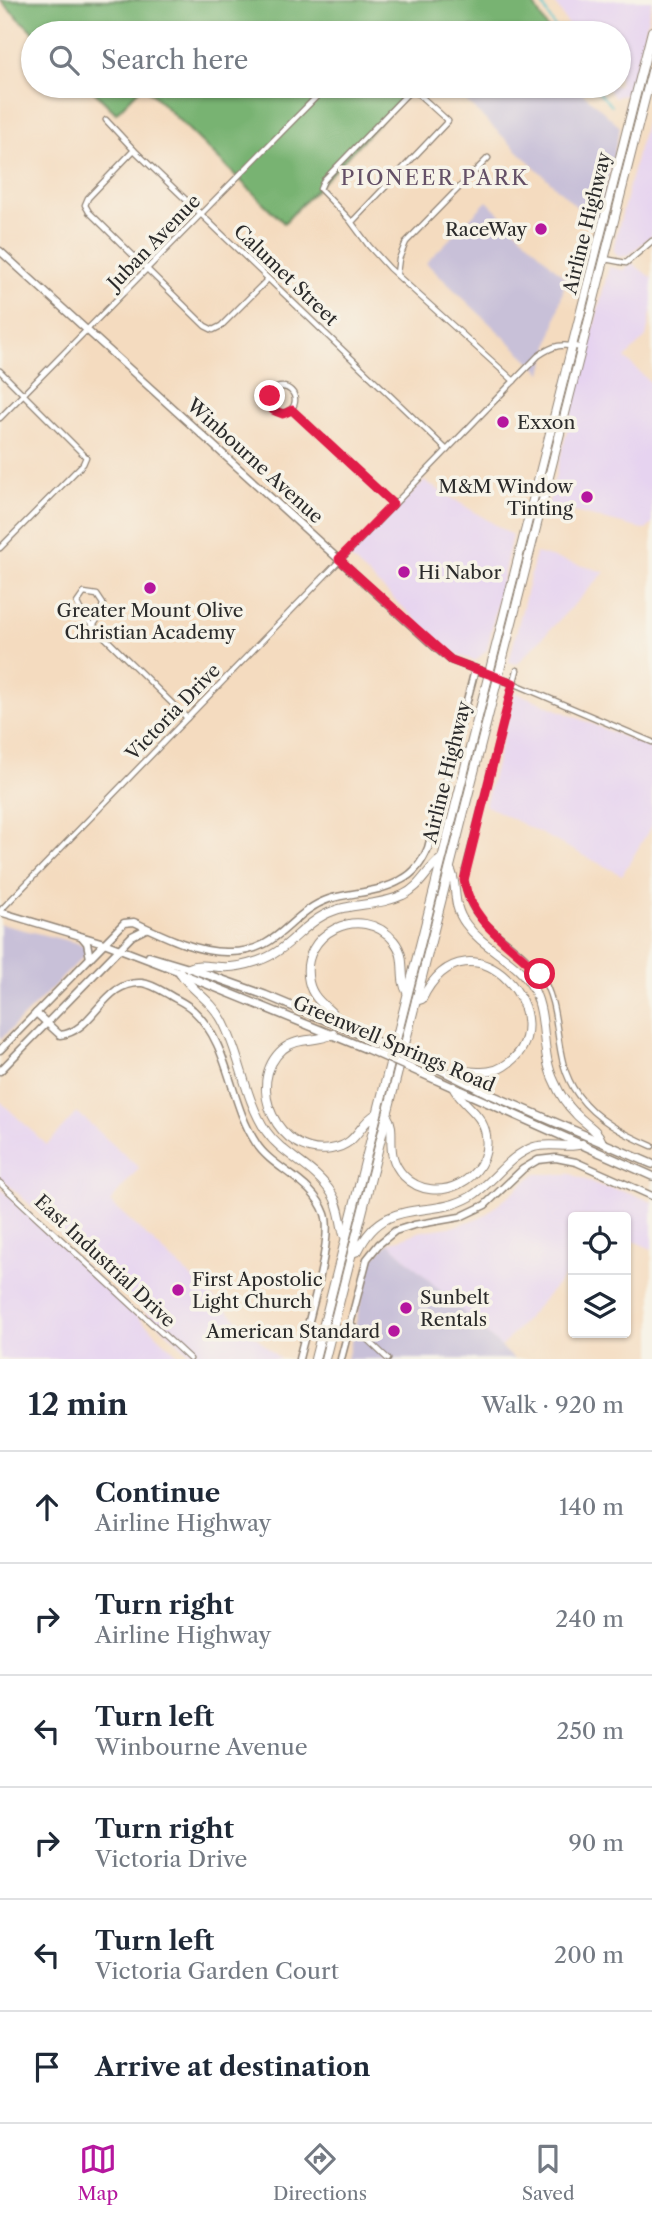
<!DOCTYPE html>
<html lang="en">
<head>
<meta charset="utf-8">
<style>
  body { margin:0; font-family:"Libre Caslon Text",serif; background:#f2f2f3; color:#1f2937 }
  .controls { position:absolute; right:21px; bottom:21px; display:grid; overflow:hidden; border-radius:7px; box-shadow:0 2px 5px #0004 }
  .controls button { width:63px; height:63px; display:grid; place-items:center; padding:0; border:0; border-bottom:2px solid #e0e1e3; background:#fff; color:#1f2937; font:35px sans-serif }
  .stop { position:absolute; width:21px; height:21px; margin:-16px; border:5px solid #e11d48; border-radius:50%; background:#fff }
  .stop.end { background:#e11d48; border-color:#fff; box-shadow:0 2px 7px #0008 }
  .list { margin:0; padding:0; list-style:none }
  h2 { display:flex; justify-content:space-between; align-items:center; height:91px; margin:0; padding:0 28px; font-size:30px }
  h2 small { font-size:23px; font-weight:400; color:#747a83 }
  .list li { display:grid; grid-template-columns:46px 1fr auto; gap:21px; align-items:center; box-sizing:border-box; height:112px; padding:0 28px; border-top:2px solid #e0e1e3 }
  .list b { display:block; font-size:26px; white-space:nowrap }
  .list p { margin:0; font-size:23px; white-space:nowrap; color:#747a83 }
  .list em { font-size:23px; font-style:normal; color:#747a83 }
  .icon { flex:none; width:38px; height:38px; fill:none; stroke:currentColor; stroke-width:2; stroke-linecap:round; stroke-linejoin:round }
  .map { position:relative; flex:none; width:652px; height:1359px; overflow:hidden }
  .search { position:absolute; background:#fff; box-shadow:0 2px 5px #0004; left:21px; right:21px; top:21px; height:77px; display:flex; align-items:center; gap:18px; box-sizing:border-box; padding:0 24px; border-radius:38px; color:#747a83; font-size:26px }
  .sheet { height:763px; background:#fff }
  nav { display:flex; justify-content:space-around; align-items:center; box-sizing:border-box; height:98px; border-top:2px solid #e0e1e3; background:#fff; font-size:19px; color:#747a83 }
  nav a { display:grid; justify-items:center; gap:4px }
  nav .on { color:#b5179e }
  .map>svg:first-child { display:block }
  .built { fill:#e6d3f0 }
  .industrial { fill:#c8c0d8 }
  .forest { fill:#78b372; stroke:#526f4e; stroke-width:2 }
  .lines { fill:none; stroke-linecap:round; stroke-linejoin:round }
  .stream { stroke:#58c5cd; stroke-width:2 }
  .street-casing { stroke:#908375; stroke-width:7 }
  .secondary-casing { stroke:#908375; stroke-width:9 }
  .primary-casing { stroke:#908375; stroke-width:10 }
  .highway-casing { stroke:#908375; stroke-width:10 }
  .street { stroke:#fff; stroke-width:4.5 }
  .secondary { stroke:#fff; stroke-width:6 }
  .primary { stroke:#fff; stroke-width:7 }
  .highway { stroke:#fff; stroke-width:8 }
  .primary-bridge-casing { stroke:#908375; stroke-width:10; stroke-linecap:butt }
  .primary-bridge { stroke:#fff; stroke-width:7 }
  .route { stroke:#e11d48; stroke-width:9 }
  .poi-dot { fill:#b5179e; stroke:#f7f3e8; stroke-width:2.5 }
  .labels { text-anchor:middle; dominant-baseline:central; stroke-width:7; stroke-linejoin:round; paint-order:stroke }
  .street-label { font-size:19px; fill:#2b2b2b; stroke:#f7f3e8 }
  .poi-label { font-size:19px; fill:#2b2b2b; stroke:#f7f3e8; text-anchor:start }
  .neighbourhood-label { font-size:21px; letter-spacing:2px; fill:#645067; stroke:#f7f3e8 }
</style>
</head>
<body>
<div class="map">
<svg width="652" height="1359" viewBox="0 0 652 1359">
  <rect width="100%" height="100%" fill="#f7f3e8"/>
  <filter id="ink" filterUnits="userSpaceOnUse"><feTurbulence type="fractalNoise" baseFrequency=".0143" numOctaves="2"/><feDisplacementMap in="SourceGraphic" scale="14" xChannelSelector="R" yChannelSelector="G"/><feConvolveMatrix kernelMatrix="1 2 1 2 8 2 1 2 1" color-interpolation-filters="sRGB"/></filter>
  <filter id="wash" filterUnits="userSpaceOnUse"><feTurbulence type="fractalNoise" baseFrequency=".00686" numOctaves="4" result="noise"/><feDisplacementMap in="SourceGraphic" scale="28" xChannelSelector="R" yChannelSelector="G"/><feGaussianBlur stdDeviation="1.57" result="paint"/><feColorMatrix in="noise" values="0 0 0 0 0 0 0 0 0 0 0 0 0 0 0 0 0 1.4 0 .05"/><feComposite in="paint" operator="in"/></filter>
  <g filter="url(#wash)">
    <rect width="100%" height="100%" fill="#f4dbbf"/>
    <g class="built">
      <polygon points="553,0 652,0 631,94 614,97 606,86 619,86 619,33 573,33"/>
      <polygon points="652,96 652,235 629,255 619,257 614,251 614,245"/>
      <polygon points="632,263 652,278 652,309 646,337 625,358 652,384 652,524 646,530 548,505 609,267 623,270"/>
      <polygon points="424,481 512,535 487,650 475,661 460,656 440,642 349,557"/>
      <polygon points="536,553 605,572 517,664 509,662"/>
      <polygon points="515,692 652,749 652,825 622,875 485,805"/>
      <polygon points="0,1101 47,1145 77,1112 139,1168 110,1202 280,1359 196,1359 171,1336 0,1177"/>
      <polygon points="535,1174 571,1174 603,1187 628,1192 652,1202 652,1249 626,1238 626,1217 573,1217 573,1267 501,1347 389,1243 422,1231 456,1226 484,1216"/>
      <polygon points="0,1188 88,1270 183,1359 0,1359"/>
    </g>
    <g class="industrial">
      <polygon points="450,86 579,86 583,93 620,127 598,222 584,214"/>
      <polygon points="487,201 566,279 542,373 426,263"/>
      <polygon points="0,924 93,947 0,1040"/>
      <polygon points="389,1243 514,1359 347,1359 371,1260"/>
    </g>
    <g class="forest">
      <polygon points="0,0 531,0 550,33 488,33 470,27 464,33 34,33"/>
      <polygon points="88,86 143,86 116,113"/>
      <polygon points="144,86 414,86 284,223"/>
    </g>
    <g class="lines">
      <g class="stream">
        <polyline points="540,0 558,33"/>
        <polyline points="592,86 612,106"/>
      </g>
    </g>
  </g>
  <g filter="url(#ink)">
    <g class="lines">
      <g class="street-casing">
        <g id="street">
          <polyline points="106,120 134,150 447,450"/>
          <polyline points="134,150 88,198 85,205 89,212 205,326 213,330 221,326 268,279"/>
          <polyline points="352,222 448,121 415,91 409,92 324,180 320,189 349,219 369,246 389,268 514,381"/>
          <polyline points="605,259 626,263 652,241"/>
          <polyline points="397,273 399,259 406,242 488,158"/>
          <polyline points="0,371 86,457 83,464 0,548"/>
          <circle cx="282" cy="400" r="13"/>
          <polyline points="292,410 393,504"/>
          <polyline points="0,418 327,86"/>
          <polyline points="93,626 100,615 103,604 97,595 84,593 77,603 84,617 187,718"/>
          <path d="M517 670 465 871C459 924 516 938 540 974 565 1012 550 1057 578 1095 596 1120 624 1134 652 1146"/>
          <polyline points="513,683 652,742"/>
          <path d="M0 911 538 356C553 345 563 343 581 348"/>
          <polyline points="0,1183 190,1359"/>
          <polyline points="351,1324 388,1359"/>
        </g>
      </g>
      <g class="secondary-casing">
        <g id="secondary">
          <polyline points="0,251 436,648 451,660 513,683"/>
          <polyline points="0,912 104,943 180,972"/>
          <polyline points="82,937 87,943 90,958"/>
          <polyline points="149,956 189,968"/>
          <path d="M36 1013 60 1035C94 1032 103 980 142 983 152 984 162 991 171 996 178 1000 187 1004 193 1010 230 1044 229 1102 256 1143 272 1169 313 1180 325 1214 334 1239 306 1329 299 1359"/>
          <path d="M0 1050 124 923 134 922C162 935 195 952 226 952 280 954 288 913 329 899 352 892 379 893 401 880 415 873 422 862 428 848L475 670"/>
          <polyline points="0,1071 132,936 146,929"/>
          <polyline points="341,1359 367,1259 379,1244 395,1231 414,1225 460,1217 485,1205 523,1169 538,1160 556,1158 576,1162 652,1196"/>
        </g>
      </g>
      <g class="primary-casing">
        <g id="primary">
          <polyline points="189,968 265,995 373,1040"/>
          <polyline points="180,973 367,1049"/>
          <polyline points="427,1063 487,1093 652,1164"/>
          <polyline points="421,1073 652,1176"/>
        </g>
      </g>
      <g class="highway-casing">
        <g id="highway">
          <path d="M450 869C459 884 450 903 466 924 484 950 519 960 534 990 548 1019 540 1054 555 1083 560 1095 567 1105 576 1114 584 1123 597 1129 601 1140"/>
          <path d="M189 968C199 963 210 967 221 967 234 968 246 965 258 961 288 951 299 928 324 915 348 902 378 907 403 895 421 887 426 870 441 859"/>
          <path d="M180 972C190 990 211 999 222 1020 241 1055 244 1098 266 1131 283 1156 316 1167 332 1194 340 1206 340 1221 344 1235"/>
          <path d="M416 1001 422 999C470 902 574 1022 504 1066 485 1078 469 1067 452 1074"/>
          <path d="M345 1028C336 1010 314 1005 309 982 298 933 362 902 394 941 408 958 398 977 407 992"/>
          <path d="M333 1034C317 1043 299 1036 283 1049 243 1084 279 1158 331 1149 359 1144 358 1124 376 1114"/>
          <path d="M387 1116C398 1132 382 1153 404 1176 435 1208 493 1179 486 1135 482 1112 462 1105 453 1087"/>
          <path d="M352 1253 358 1251C385 1195 429 1220 470 1197 494 1183 507 1156 534 1147 550 1142 569 1149 582 1144"/>
          <polyline points="315,1359 652,31"/>
          <polyline points="325,1359 652,71"/>
        </g>
      </g>
      <use href="#street" class="street"/>
      <use href="#secondary" class="secondary"/>
      <use href="#primary" class="primary"/>
      <use href="#highway" class="highway"/>
      <g class="primary-bridge-casing">
        <g id="primary-bridge">
          <polyline points="373,1040 427,1063"/>
          <polyline points="367,1049 421,1073"/>
        </g>
      </g>
      <use href="#primary-bridge" class="primary-bridge"/>
    </g>
  </g>
  <g class="lines" filter="url(#ink)">
    <path class="route" d="M270 396 269 401 273 410 283 414 292 410 393 504 339 559 451 660 513 683 464 880C472 926 510 942 540 974"/>
  </g>
  <g class="poi-dot">
    <circle cx="541" cy="229" r="7"/>
    <circle cx="503" cy="422" r="7"/>
    <circle cx="587" cy="497" r="7"/>
    <circle cx="404" cy="572" r="7"/>
    <circle cx="150" cy="588" r="7"/>
    <circle cx="178" cy="1290" r="7"/>
    <circle cx="406" cy="1308" r="7"/>
    <circle cx="394" cy="1331" r="7"/>
  </g>
  <g class="labels">
    <g class="street-label">
      <text transform="translate(587 223) rotate(-76)">Airline Highway</text>
      <text transform="translate(154 242) rotate(-46)">Juban Avenue</text>
      <text transform="translate(286 275) rotate(44)">Calumet Street</text>
      <text transform="translate(255 461) rotate(42)">Winbourne Avenue</text>
      <text transform="translate(173 712) rotate(-46)">Victoria Drive</text>
      <text transform="translate(447 772) rotate(-76)">Airline Highway</text>
      <text transform="translate(394 1044) rotate(23)">Greenwell Springs Road</text>
      <text transform="translate(105 1261) rotate(43)">East Industrial Drive</text>
    </g>
    <g class="poi-label">
      <text x="527" y="229" text-anchor="end">RaceWay</text>
      <text x="517" y="422">Exxon</text>
      <text x="573" y="486" text-anchor="end">M&amp;M Window<tspan x="573" dy="22">Tinting</tspan></text>
      <text x="418" y="572">Hi Nabor</text>
      <text x="150" y="610" text-anchor="middle">Greater Mount Olive<tspan x="150" dy="22">Christian Academy</tspan></text>
      <text x="192" y="1279">First Apostolic<tspan x="192" dy="22">Light Church</tspan></text>
      <text x="420" y="1297">Sunbelt<tspan x="420" dy="22">Rentals</tspan></text>
      <text x="380" y="1331" text-anchor="end">American Standard</text>
    </g>
    <g class="neighbourhood-label">
      <text x="435" y="177">PIONEER PARK</text>
    </g>
  </g>
</svg>
<div class="controls">
<button><svg class="icon" aria-label="locate" viewBox="0 0 24 24"><circle cx="12" cy="12" r="6"/><path d="M12 2v4M12 18v4M2 12h4M18 12h4"/></svg></button>
<button><svg class="icon" aria-label="layers" viewBox="0 0 24 24"><path d="M12 4l9 5-9 5-9-5zM3 14l9 5 9-5"/></svg></button>
</div>
<div class="stop" style="left:540px;top:974px"></div>
<div class="stop end" style="left:270px;top:396px"></div>
<div class="search"><svg class="icon" aria-label="search" viewBox="0 0 24 24"><circle cx="10" cy="10" r="6"/><path d="M15 15l6 6"/></svg>Search here</div>
</div>
<section class="sheet">
<h2>12 min<small>Walk · 920 m</small></h2>
<ul class="list">
<li><svg class="icon" aria-label="ahead" viewBox="0 0 24 24"><path d="M12 20V5M6 11l6-6 6 6"/></svg><div><b>Continue</b><p>Airline Highway</p></div><em>140 m</em></li>
<li><svg class="icon" aria-label="right" viewBox="0 0 24 24"><path d="M7 20v-9h11M14 6l5 5-5 5"/></svg><div><b>Turn right</b><p>Airline Highway</p></div><em>240 m</em></li>
<li><svg class="icon" aria-label="left" viewBox="0 0 24 24"><path d="M17 20v-9H6M10 6l-5 5 5 5"/></svg><div><b>Turn left</b><p>Winbourne Avenue</p></div><em>250 m</em></li>
<li><svg class="icon" aria-label="right" viewBox="0 0 24 24"><path d="M7 20v-9h11M14 6l5 5-5 5"/></svg><div><b>Turn right</b><p>Victoria Drive</p></div><em>90 m</em></li>
<li><svg class="icon" aria-label="left" viewBox="0 0 24 24"><path d="M17 20v-9H6M10 6l-5 5 5 5"/></svg><div><b>Turn left</b><p>Victoria Garden Court</p></div><em>200 m</em></li>
<li><svg class="icon" aria-label="arrive" viewBox="0 0 24 24"><path d="M6 21V4h12l-3 4 3 4H6"/></svg><div><b>Arrive at destination</b></div></li>
</ul>
</section>
<nav>
<a class="on"><svg class="icon" aria-label="map" viewBox="0 0 24 24"><path d="M3 6l6-2 6 2 6-2v14l-6 2-6-2-6 2zM9 4v14M15 6v14"/></svg>Map</a>
<a><svg class="icon" aria-label="directions" viewBox="0 0 24 24"><path d="M12 3l9 9-9 9-9-9zM9 14v-3h6M13 9l2 2-2 2"/></svg>Directions</a>
<a><svg class="icon" aria-label="saved" viewBox="0 0 24 24"><path d="M7 4h10v16l-5-4-5 4z"/></svg>Saved</a>
</nav>
</body>
</html>
